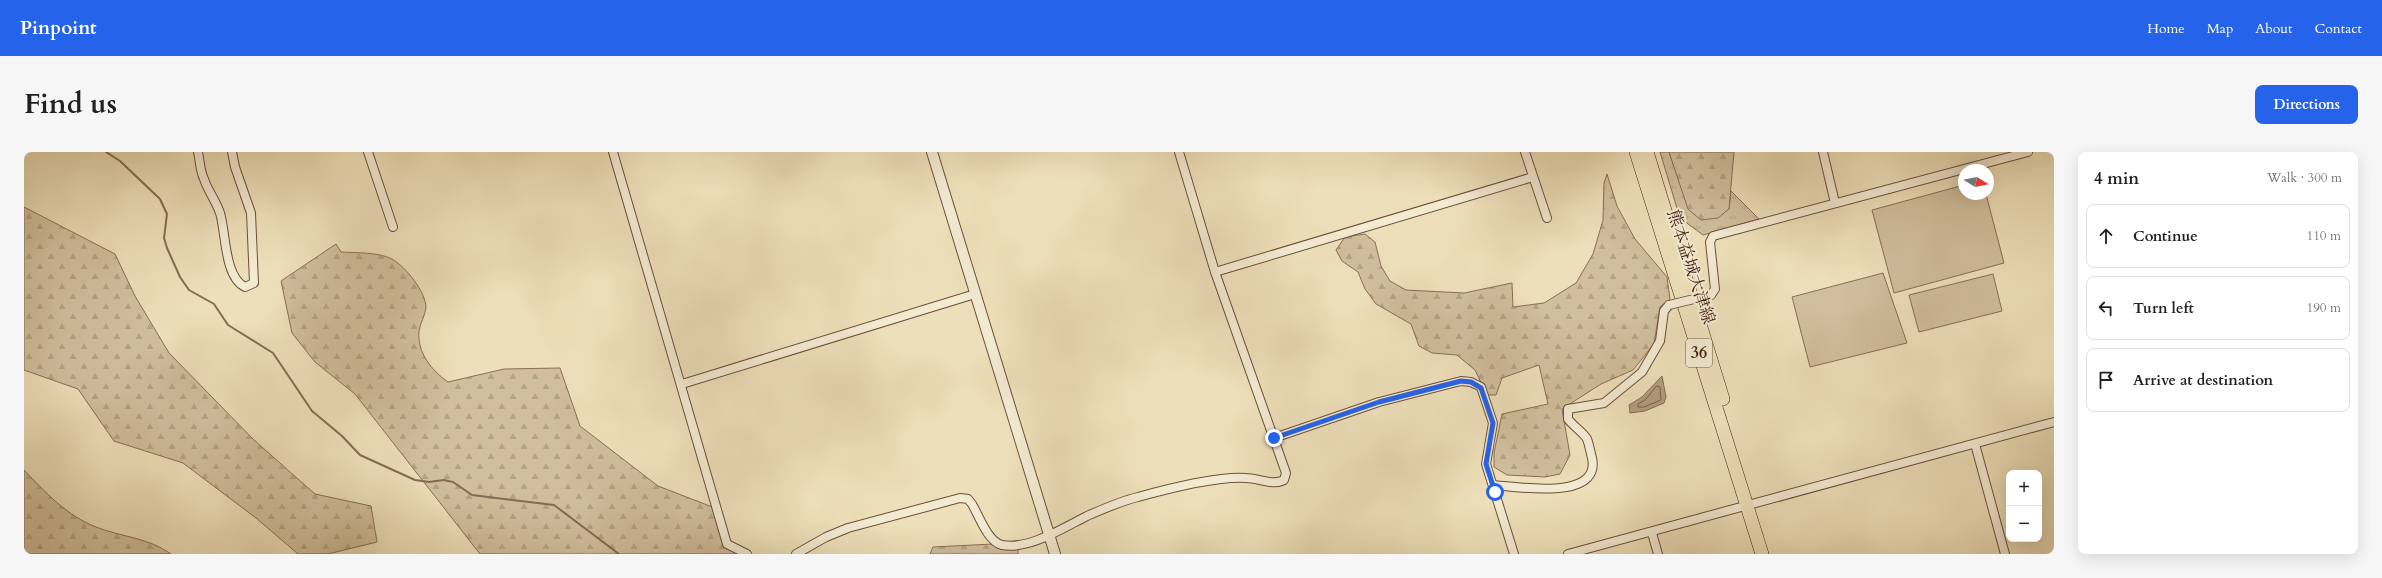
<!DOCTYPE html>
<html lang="en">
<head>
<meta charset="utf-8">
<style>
  body { margin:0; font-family:Cardo,"Noto Serif JP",serif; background:#f6f6f6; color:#202124 }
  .controls { position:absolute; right:12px; bottom:12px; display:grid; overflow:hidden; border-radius:8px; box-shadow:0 4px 16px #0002 }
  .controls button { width:36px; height:36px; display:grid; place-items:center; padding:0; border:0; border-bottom:1px solid #e0e0e0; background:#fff; color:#202124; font:20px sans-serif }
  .compass { position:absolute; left:1934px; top:12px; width:36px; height:36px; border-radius:50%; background:#fff; box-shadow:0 4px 16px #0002; rotate:100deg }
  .stop { position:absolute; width:12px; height:12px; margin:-9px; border:3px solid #2563eb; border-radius:50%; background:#fff }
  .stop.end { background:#2563eb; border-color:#fff; box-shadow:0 1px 4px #0008 }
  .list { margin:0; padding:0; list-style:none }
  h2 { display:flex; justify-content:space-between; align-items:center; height:52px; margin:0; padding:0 16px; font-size:17px }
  h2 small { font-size:13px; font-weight:400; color:#757577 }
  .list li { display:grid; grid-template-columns:26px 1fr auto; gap:12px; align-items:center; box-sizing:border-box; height:64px; margin:0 8px 8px; padding:0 8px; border:1px solid #e0e0e0; border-radius:8px }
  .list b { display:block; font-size:15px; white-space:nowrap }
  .list em { font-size:13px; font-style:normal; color:#757577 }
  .icon { flex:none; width:22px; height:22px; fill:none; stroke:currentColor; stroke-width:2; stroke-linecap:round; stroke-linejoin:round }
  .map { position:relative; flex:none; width:2030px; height:402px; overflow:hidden; border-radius:8px }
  header { display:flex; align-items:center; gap:24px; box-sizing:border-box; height:56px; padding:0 20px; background:#2563eb; color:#fff }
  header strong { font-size:19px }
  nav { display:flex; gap:22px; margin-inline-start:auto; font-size:14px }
  .intro { display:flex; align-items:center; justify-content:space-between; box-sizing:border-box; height:96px; padding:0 24px }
  h1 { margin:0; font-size:28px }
  .button { padding:10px 18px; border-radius:8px; background:#2563eb; color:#fff; font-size:14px; font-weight:700 }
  main { display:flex; gap:24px; padding:0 24px }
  aside { flex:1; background:#fff; border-radius:8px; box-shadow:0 4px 16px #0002 }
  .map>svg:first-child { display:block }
  .grass { fill:url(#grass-tufts); stroke:#896e56 }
  .forest { fill:url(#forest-firs); stroke:#896e56 }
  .park { fill:#d0be9c; stroke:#896e56 }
  .water { fill:#b39e7f; stroke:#866b52 }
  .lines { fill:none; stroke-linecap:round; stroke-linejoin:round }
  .shore { stroke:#7a5e47; stroke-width:1 }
  .stream { stroke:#866b52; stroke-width:2 }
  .minor-casing { stroke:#6d4f3a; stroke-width:10 }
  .tertiary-casing { stroke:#6d4f3a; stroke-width:12 }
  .primary-casing { stroke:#421f0f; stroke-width:14 }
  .minor { stroke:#f3ead2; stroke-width:8 }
  .tertiary { stroke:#f3ead2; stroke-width:10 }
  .primary { stroke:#eddfb9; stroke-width:13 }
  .minor-bridge-casing { stroke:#6d4f3a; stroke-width:10; stroke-linecap:butt }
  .minor-bridge { stroke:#f3ead2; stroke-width:8 }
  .route { stroke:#2563eb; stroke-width:5 }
  .labels { text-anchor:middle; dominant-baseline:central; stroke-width:4; stroke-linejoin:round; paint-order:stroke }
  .shield { fill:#f3ead2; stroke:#775c4a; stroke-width:1 }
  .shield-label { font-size:16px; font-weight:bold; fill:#421f0f }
  .street-label { font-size:17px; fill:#421f0f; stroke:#f3ead2 }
</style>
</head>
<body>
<header>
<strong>Pinpoint</strong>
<nav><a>Home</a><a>Map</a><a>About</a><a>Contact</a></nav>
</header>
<div class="intro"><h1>Find us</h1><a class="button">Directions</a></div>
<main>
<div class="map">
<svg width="2030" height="402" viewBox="0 0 2030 402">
  <defs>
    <pattern id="grass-tufts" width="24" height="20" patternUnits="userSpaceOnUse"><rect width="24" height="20" fill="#d0be9c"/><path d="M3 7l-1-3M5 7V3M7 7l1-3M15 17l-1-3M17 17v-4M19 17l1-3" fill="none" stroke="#b4a385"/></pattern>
    <pattern id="forest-firs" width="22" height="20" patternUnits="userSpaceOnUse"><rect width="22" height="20" fill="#d0be9c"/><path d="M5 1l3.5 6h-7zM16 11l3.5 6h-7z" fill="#b4a385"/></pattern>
  </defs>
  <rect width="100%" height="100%" fill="#eddfb9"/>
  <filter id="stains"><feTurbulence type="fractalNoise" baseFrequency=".005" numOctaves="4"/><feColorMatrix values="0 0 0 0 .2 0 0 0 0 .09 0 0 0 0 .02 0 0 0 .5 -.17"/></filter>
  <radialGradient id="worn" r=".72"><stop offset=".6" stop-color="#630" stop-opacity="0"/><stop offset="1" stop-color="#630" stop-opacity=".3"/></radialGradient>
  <polygon class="grass" points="1636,0 1645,0 1651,17 1705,57 1707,39 1735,67 1679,83 1656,66"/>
  <g class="forest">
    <polygon points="1645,0 1710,0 1705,57 1694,66 1677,68 1664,57"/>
    <polygon points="1583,22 1593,54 1611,87 1643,125 1646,147 1636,155 1630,192 1609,218 1577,232 1538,257 1546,303 1536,322 1521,325 1483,323 1470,315 1470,301 1478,262 1524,252 1515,213 1478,226 1472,243 1463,243 1451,218 1433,203 1408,201 1395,194 1387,172 1352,152 1341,137 1334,120 1318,109 1312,98 1321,85 1341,82 1351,90 1357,114 1366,129 1382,138 1440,141 1488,131 1489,155 1520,151 1552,131 1569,102 1579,68 1580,31"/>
    <polygon points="0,55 91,102 111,144 145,201 230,288 291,342 347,354 353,390 304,402 274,402 232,366 159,311 90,289 54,237 0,218"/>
    <path d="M312 92 317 100C333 101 354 100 368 107 382 115 402 140 402 156 401 164 396 171 395 179 393 200 407 218 424 230L480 217 536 216 556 274 634 334 691 356 700 393 720 402H456L331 242 291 210 268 181 257 129Z"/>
    <path d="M0 318C21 340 43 364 72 375 98 385 125 386 147 402H0Z"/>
    <polygon points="969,392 983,397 994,397 994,402 906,402 909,395"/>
  </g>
  <g class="park">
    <polygon points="1940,33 1940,42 1962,42 1980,111 1870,141 1848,58"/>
    <polygon points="1859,121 1883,191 1786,215 1768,145"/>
    <polygon points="1969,122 1978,159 1895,180 1885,143"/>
  </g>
  <polygon class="water" points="1638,224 1642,245 1640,251 1621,259 1606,261 1605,253 1618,245"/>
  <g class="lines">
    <polygon class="shore" points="1633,234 1636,235 1637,248 1620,255 1614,255 1614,252 1621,248"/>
    <polyline class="stream" points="82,0 96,9 136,47 143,62 140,86 143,96 156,125 165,138 190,152 204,173 249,201 288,259 318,284 336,303 391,328 405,330 420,328 429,330 448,343 530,353 595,402"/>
    <g class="minor-casing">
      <g id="minor">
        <path d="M174 0C176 9 176 19 180 27 184 39 192 49 196 61 202 80 200 125 221 135L230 131 227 61 211 15 208 0"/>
        <polyline points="344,0 369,75"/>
        <polyline points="589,0 703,392 723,402"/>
        <polyline points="1501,0 1523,66"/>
        <polyline points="1799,0 1811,51"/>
        <polyline points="1191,120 1509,25"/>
        <polyline points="1687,143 1691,137 1686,90 1689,84 2004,0"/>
        <polyline points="658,232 951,142"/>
        <polyline points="1250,286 1355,250 1437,229 1447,230 1457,235 1469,271 1462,312 1490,402"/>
        <polyline points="1951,292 1981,402"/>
        <path d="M1469 333C1495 335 1582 350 1567 302 1566 298 1565 292 1563 287 1559 280 1549 274 1544 267V257L1580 251 1618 220 1636 189 1640 159 1645 153"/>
        <polyline points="1628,381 1634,402"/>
        <path d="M772 402 802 385 824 376 936 346 944 347 948 352C955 364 964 390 978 393 1005 398 1039 376 1063 364 1079 357 1097 349 1114 345 1143 337 1193 324 1222 326 1234 326 1249 334 1260 328L1262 321 1191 120 1155 0"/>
        <polyline points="1544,402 2030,270"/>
      </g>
    </g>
    <g class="tertiary-casing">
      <polyline id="tertiary" points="908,0 1031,402"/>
    </g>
    <g class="primary-casing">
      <g id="primary">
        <polyline points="1612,0 1738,402"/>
        <polyline points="1623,0 1699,247"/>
      </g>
    </g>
    <use href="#minor" class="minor"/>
    <use href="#tertiary" class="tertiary"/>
    <use href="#primary" class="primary"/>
    <g class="minor-bridge-casing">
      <polyline id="minor-bridge" points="1645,153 1687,143"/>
    </g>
    <use href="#minor-bridge" class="minor-bridge"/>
  </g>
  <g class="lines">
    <polyline class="route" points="1250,286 1355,250 1437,229 1447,230 1457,236 1469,271 1462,312 1471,340"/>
  </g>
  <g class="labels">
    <rect class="shield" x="1662" y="187" width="26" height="28" rx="3"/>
    <g class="shield-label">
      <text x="1675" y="201">36</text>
    </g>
    <g class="street-label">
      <text transform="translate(1667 115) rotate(72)">熊本益城大津線</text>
    </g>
  </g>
  <rect width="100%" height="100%" filter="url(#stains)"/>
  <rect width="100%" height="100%" fill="url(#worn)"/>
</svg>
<div class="controls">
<button>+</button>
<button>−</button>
</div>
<svg class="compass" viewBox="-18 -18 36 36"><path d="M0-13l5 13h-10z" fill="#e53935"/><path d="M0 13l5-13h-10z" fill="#757577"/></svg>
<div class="stop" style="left:1471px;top:340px"></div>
<div class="stop end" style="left:1250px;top:286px"></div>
</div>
<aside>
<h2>4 min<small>Walk · 300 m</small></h2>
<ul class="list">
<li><svg class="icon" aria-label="ahead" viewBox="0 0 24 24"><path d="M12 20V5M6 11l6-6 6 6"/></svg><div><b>Continue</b></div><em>110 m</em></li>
<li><svg class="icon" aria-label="left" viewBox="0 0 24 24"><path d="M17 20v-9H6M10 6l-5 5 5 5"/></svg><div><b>Turn left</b></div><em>190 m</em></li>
<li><svg class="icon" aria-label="arrive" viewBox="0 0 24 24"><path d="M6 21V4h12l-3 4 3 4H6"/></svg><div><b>Arrive at destination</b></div></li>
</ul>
</aside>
</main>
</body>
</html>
